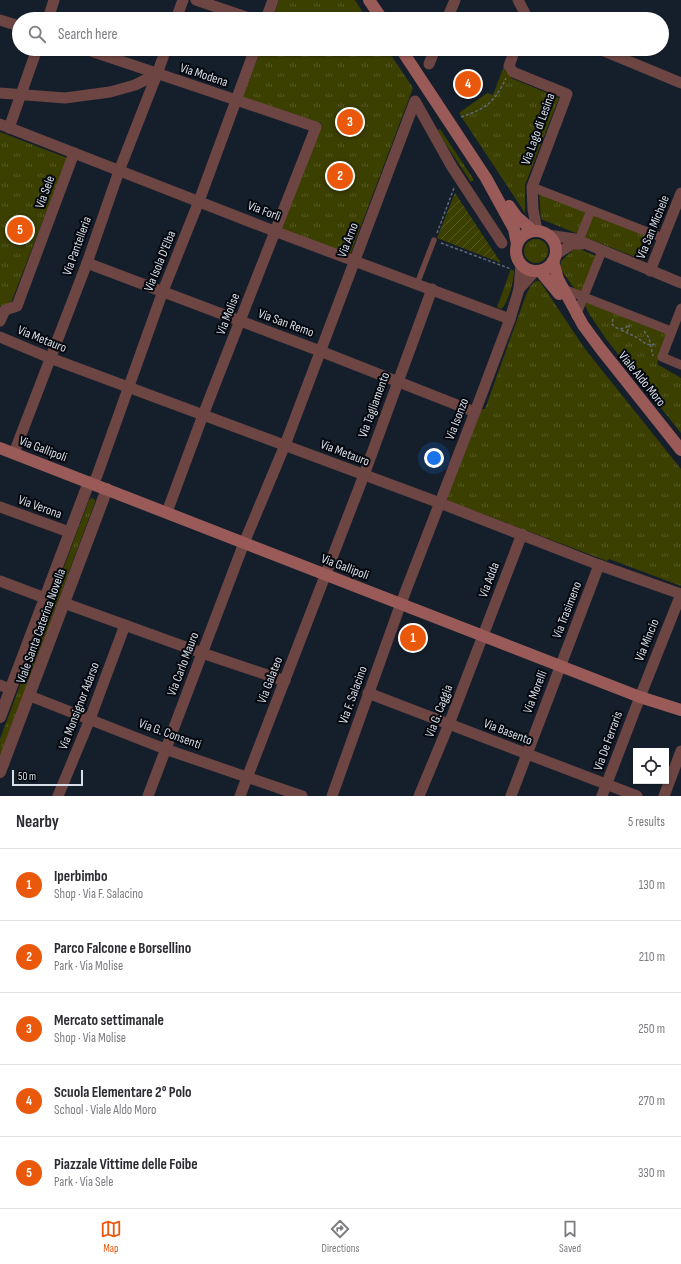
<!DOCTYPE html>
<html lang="en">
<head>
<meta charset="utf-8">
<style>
  body { margin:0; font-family:"Sofia Sans Condensed",sans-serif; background:#f2f2f3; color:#2b2b33 }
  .controls { position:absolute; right:12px; bottom:12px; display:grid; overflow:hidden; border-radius:0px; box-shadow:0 1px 3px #0004 }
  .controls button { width:36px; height:36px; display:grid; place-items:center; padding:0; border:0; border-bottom:1px solid #e1e1e2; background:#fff; color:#2b2b33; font:20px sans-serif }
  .scale { position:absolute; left:12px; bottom:10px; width:71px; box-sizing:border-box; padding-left:4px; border:2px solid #d7dee7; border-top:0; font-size:11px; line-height:14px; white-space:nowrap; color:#d7dee7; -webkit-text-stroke:3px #05080e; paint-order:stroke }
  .you { position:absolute; left:434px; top:458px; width:14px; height:14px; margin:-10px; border:3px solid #fff; border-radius:50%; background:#1a73e8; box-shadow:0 0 0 6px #1a73e833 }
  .badge { display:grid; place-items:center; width:26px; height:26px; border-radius:50%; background:#ea580c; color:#fff; font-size:13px; font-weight:700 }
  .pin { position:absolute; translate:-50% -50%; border:2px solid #fff; box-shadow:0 1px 4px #0006 }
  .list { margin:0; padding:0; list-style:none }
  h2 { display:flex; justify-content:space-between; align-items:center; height:52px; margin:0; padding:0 16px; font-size:17px }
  h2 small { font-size:13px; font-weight:400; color:#7c7c81 }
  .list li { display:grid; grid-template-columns:26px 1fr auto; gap:12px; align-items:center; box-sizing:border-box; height:72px; padding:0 16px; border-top:1px solid #e1e1e2 }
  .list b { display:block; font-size:15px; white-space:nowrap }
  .list p { margin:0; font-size:13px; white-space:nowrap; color:#7c7c81 }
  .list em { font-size:13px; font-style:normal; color:#7c7c81 }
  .icon { flex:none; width:22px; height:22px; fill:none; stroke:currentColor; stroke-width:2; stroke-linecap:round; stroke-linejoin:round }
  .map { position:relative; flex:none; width:681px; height:796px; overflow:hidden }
  .search { position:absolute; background:#fff; box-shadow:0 1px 3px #0004; left:12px; right:12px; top:12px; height:44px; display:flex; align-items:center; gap:10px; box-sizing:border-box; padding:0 14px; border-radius:22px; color:#7c7c81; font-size:15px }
  .sheet { height:412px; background:#fff }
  nav { display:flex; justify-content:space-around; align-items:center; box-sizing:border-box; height:56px; border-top:1px solid #e1e1e2; background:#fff; font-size:11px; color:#7c7c81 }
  nav a { display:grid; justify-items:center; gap:2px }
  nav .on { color:#ea580c }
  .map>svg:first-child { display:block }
  .grass { fill:url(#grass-tufts) }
  .garden { fill:url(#garden-furrows) }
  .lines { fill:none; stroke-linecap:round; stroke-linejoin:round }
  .path { stroke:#5f6873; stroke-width:1.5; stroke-dasharray:3 2; stroke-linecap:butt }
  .service { stroke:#6d4543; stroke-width:5.5 }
  .pedestrian { stroke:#6d4543; stroke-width:9 }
  .minor { stroke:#6d4543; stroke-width:11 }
  .tertiary { stroke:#6d4543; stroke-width:12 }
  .secondary { stroke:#9a5a57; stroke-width:12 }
  .labels { text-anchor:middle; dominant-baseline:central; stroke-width:4; stroke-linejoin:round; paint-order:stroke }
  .street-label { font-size:13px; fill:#d7dee7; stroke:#05080e }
</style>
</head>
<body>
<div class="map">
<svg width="681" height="796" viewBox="0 0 681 796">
  <defs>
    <pattern id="grass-tufts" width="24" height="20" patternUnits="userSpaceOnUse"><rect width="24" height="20" fill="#3b3f00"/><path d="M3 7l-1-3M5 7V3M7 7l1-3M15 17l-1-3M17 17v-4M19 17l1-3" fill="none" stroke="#575a25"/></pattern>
    <pattern id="garden-furrows" width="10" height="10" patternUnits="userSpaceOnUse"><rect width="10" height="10" fill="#3b3f00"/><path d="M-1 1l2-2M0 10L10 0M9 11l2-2" fill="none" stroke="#575a25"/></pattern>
  </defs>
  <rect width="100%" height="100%" fill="#151f2c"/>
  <g class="grass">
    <polygon points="279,0 355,0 367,19 272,19"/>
    <polygon points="261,49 387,49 413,88 350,255 280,229 321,123 243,97"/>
    <polygon points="504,66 505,71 511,76 511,78 559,98 525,185 525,213 459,113 487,93 493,95"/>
    <polygon points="440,129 474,180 471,182 437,131"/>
    <polygon points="0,132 67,158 11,303 1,306 0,307"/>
    <polygon points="539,191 587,210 578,234 541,219"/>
    <polygon points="593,212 646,233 643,242 649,245 651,239 653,243 645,260 643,260 584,237"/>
    <circle cx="536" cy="251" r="12"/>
    <polygon points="574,249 580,249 598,257 583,294 576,291 560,268 561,261"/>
    <path d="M511 269 514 271C514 280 508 304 501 309L497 307Z"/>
    <polygon points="536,281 539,281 541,283 585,349 681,469 681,586 609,559 607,561 449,501 447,499 482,409 485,409 526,295 531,285"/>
    <polygon points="586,299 669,332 657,364 681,378 681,433 606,339 588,312 584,303"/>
    <polygon points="92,498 95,500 95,502 0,757 0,739 89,500"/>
  </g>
  <polygon class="garden" points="455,193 501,263 437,238"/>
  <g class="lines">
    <g class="path">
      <path d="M461 117C487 108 494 103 506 78"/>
      <polyline points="437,233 454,188"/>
      <polyline points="441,243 511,269"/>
      <path d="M613 319 612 324C617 331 624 329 630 325"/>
      <polyline points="621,330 638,338 646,344 652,345 657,343"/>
      <polyline points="644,331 649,338 653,356"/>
      <polyline points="627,332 629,327 629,325"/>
    </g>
    <polyline class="service" points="417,284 434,240"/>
    <g class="pedestrian">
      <polyline points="532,187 663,238"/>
      <polyline points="578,243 591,210"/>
      <polyline points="561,288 671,331"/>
      <polyline points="681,308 662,357 681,365"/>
      <polyline points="576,316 602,251"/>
    </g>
    <g class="minor">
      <polyline points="196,0 252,19"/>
      <polyline points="518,0 528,19"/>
      <polyline points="48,19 54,0"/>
      <polyline points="176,19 183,0"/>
      <polyline points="266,19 273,0"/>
      <polyline points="447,19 455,0"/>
      <polyline points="0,20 19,26"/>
      <polyline points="85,49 316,127 203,415 167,512"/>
      <polyline points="515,49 509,66 513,72 567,94 532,187 533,209 537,231"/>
      <polyline points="599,49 681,83"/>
      <polyline points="429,64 435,49"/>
      <polyline points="0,93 65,98 110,92 135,85 157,74"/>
      <polyline points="0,124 274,231 510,319"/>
      <polyline points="9,128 37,49"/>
      <polyline points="548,235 575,239 681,283"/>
      <polyline points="555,255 572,244 582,244"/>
      <polyline points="87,263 320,351 475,412"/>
      <polyline points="650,271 681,193"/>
      <polyline points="519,289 521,264"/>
      <polyline points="0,321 5,310 17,306 74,153"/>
      <polyline points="0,337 50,358 440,503 599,565 681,594"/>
      <polyline points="14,453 87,263 119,171 157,74 166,49"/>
      <polyline points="94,484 163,291 199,201 255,49"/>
      <polyline points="0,507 69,532"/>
      <polyline points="0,581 45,598"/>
      <polyline points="64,603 202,653 285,681"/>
      <polyline points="0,685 10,689"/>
      <polyline points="368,693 637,796"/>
      <polyline points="30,696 165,749 302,796"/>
      <polyline points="58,796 90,719 125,625"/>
      <polyline points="148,796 244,543 285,445 415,101 452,167 502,243"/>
      <polyline points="240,796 364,475 432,289"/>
      <polyline points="332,796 401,603 475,412 510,319 519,289 535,271"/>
      <polyline points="419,796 449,724 522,534"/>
      <polyline points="511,796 599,565"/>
      <polyline points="602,796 640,697 681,594"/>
      <polyline points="664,796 681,751"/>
    </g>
    <g class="tertiary">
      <polyline points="0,717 89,482"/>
      <polyline points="0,772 107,489"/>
    </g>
    <g class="secondary">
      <polyline points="369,0 382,19"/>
      <polyline points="401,49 486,178 514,229 517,244"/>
      <polyline points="509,206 517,217 533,231"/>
      <circle cx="536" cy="251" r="20"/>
      <polyline points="553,261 558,279 583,325 600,348 681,450"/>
      <polyline points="540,271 559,294"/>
      <polyline points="0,448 640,697 681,710"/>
    </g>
  </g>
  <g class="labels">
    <g class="street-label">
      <text transform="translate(204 75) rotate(18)">Via Modena</text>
      <text transform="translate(538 129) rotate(-70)">Via Lago di Lesina</text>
      <text transform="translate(45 192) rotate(-70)">Via Sele</text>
      <text transform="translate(264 211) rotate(21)">Via Forlì</text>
      <text transform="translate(653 227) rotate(-68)">Via San Michele</text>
      <text transform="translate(348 240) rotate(-69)">Via Arno</text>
      <text transform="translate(77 246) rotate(-70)">Via Pantelleria</text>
      <text transform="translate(160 261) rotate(-68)">Via Isola D'Elba</text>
      <text transform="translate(228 314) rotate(-69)">Via Molise</text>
      <text transform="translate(286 323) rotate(20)">Via San Remo</text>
      <text transform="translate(42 339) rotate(22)">Via Metauro</text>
      <text transform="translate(642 379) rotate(51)">Viale Aldo Moro</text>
      <text transform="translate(374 405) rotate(-70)">Via Tagliamento</text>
      <text transform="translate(457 419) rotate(-69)">Via Isonzo</text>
      <text transform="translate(43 449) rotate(21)">Via Gallipoli</text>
      <text transform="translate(345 453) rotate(21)">Via Metauro</text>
      <text transform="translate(40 507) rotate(20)">Via Verona</text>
      <text transform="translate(345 567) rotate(21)">Via Gallipoli</text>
      <text transform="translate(489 580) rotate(-69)">Via Adda</text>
      <text transform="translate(567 610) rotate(-69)">Via Trasimeno</text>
      <text transform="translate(41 626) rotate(-70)">Viale Santa Caterina Novella</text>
      <text transform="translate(647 640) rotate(-68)">Via Mincio</text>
      <text transform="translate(183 664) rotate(-69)">Via Carlo Mauro</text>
      <text transform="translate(270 680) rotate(-69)">Via Galateo</text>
      <text transform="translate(535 692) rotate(-69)">Via Morelli</text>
      <text transform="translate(353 695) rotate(-70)">Via F. Salacino</text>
      <text transform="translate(79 706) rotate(-69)">Via Monsignor Adarso</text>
      <text transform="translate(439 711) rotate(-69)">Via G. Caggia</text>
      <text transform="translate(508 732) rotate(21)">Via Basento</text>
      <text transform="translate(170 734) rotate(20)">Via G. Consenti</text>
      <text transform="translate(608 741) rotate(-70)">Via De Ferraris</text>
    </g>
  </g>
</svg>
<div class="controls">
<button><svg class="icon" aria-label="locate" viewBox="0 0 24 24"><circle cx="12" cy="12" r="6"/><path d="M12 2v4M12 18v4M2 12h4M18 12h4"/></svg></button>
</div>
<div class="scale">50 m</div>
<div class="you"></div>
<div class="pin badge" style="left:413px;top:638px">1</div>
<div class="pin badge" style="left:340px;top:176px">2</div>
<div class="pin badge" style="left:350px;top:122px">3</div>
<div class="pin badge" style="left:468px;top:84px">4</div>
<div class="pin badge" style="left:20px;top:230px">5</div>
<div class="search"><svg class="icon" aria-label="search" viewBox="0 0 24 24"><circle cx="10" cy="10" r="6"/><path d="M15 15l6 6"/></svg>Search here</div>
</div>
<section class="sheet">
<h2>Nearby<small>5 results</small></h2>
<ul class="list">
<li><span class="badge">1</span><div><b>Iperbimbo</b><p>Shop · Via F. Salacino</p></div><em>130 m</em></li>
<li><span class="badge">2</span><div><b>Parco Falcone e Borsellino</b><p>Park · Via Molise</p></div><em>210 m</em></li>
<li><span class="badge">3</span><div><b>Mercato settimanale</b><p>Shop · Via Molise</p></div><em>250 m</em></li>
<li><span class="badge">4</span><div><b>Scuola Elementare 2° Polo</b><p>School · Viale Aldo Moro</p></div><em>270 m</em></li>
<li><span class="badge">5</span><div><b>Piazzale Vittime delle Foibe</b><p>Park · Via Sele</p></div><em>330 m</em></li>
</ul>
</section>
<nav>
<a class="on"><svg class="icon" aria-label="map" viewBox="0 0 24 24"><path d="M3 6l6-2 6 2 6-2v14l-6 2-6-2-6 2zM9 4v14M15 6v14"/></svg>Map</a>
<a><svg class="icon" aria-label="directions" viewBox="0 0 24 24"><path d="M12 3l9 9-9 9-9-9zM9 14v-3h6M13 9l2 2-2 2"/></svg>Directions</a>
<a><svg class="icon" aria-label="saved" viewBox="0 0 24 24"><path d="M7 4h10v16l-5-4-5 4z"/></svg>Saved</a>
</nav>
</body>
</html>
